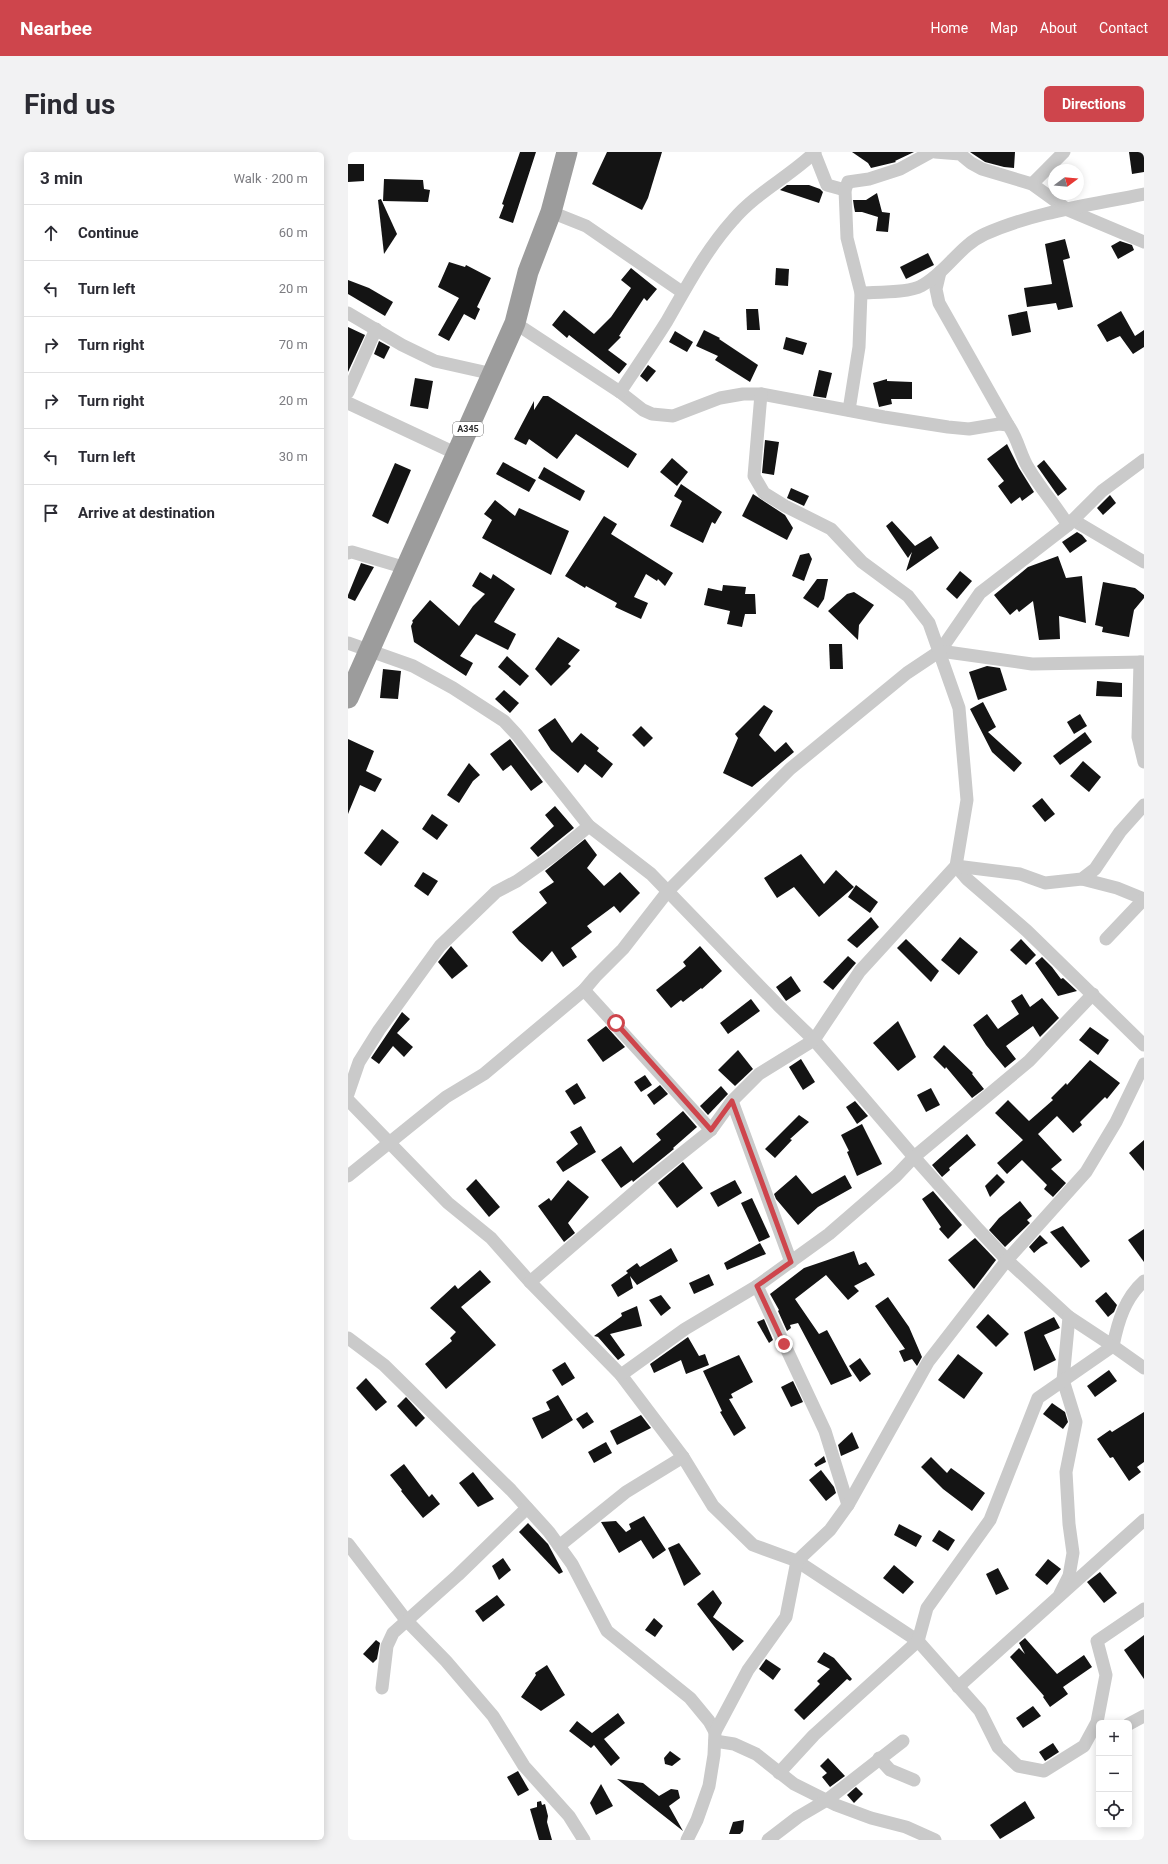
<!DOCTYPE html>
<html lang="en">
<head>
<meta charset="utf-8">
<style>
  body { margin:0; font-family:Roboto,sans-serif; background:#f2f2f3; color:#2b2b33 }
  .controls { position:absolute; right:12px; bottom:12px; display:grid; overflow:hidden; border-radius:6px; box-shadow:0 2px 10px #0003 }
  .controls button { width:36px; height:36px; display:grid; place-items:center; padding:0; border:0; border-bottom:1px solid #e1e1e2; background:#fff; color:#2b2b33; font:20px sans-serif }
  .compass { position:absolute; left:700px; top:12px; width:36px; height:36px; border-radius:50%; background:#fff; box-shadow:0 2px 10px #0003; rotate:74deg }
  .stop { position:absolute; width:12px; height:12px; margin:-9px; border:3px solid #ce454c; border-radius:50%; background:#fff }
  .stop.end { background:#ce454c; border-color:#fff; box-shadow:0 1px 4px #0008 }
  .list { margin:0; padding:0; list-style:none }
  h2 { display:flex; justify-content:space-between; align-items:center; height:52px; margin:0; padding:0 16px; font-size:17px }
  h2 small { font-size:13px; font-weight:400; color:#7c7c81 }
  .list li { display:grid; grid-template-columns:26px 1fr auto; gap:12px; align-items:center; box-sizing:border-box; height:56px; padding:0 16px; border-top:1px solid #e1e1e2 }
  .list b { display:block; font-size:15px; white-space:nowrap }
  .list em { font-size:13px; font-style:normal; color:#7c7c81 }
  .icon { flex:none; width:22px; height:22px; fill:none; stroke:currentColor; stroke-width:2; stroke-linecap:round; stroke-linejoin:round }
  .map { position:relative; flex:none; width:796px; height:1688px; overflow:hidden; border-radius:6px }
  header { display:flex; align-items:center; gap:24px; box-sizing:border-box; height:56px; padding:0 20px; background:#ce454c; color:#fff }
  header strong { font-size:19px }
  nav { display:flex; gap:22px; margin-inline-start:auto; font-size:14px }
  .intro { display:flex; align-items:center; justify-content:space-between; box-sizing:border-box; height:96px; padding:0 24px }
  h1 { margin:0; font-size:28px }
  .button { padding:10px 18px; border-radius:6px; background:#ce454c; color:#fff; font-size:14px; font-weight:700 }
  main { display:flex; gap:24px; padding:0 24px }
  aside { flex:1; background:#fff; border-radius:6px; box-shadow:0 2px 10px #0003 }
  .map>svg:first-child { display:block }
  .building { fill:#141414 }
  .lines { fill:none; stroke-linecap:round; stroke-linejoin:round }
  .minor { stroke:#cacaca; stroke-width:13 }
  .trunk { stroke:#9c9c9c; stroke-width:21 }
  .route { stroke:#ce454c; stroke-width:5 }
  .labels { text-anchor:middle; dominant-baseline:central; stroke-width:4; stroke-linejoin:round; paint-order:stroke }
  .shield { fill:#fff; stroke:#6c6c6c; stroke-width:1 }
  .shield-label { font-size:9px; font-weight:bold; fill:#2d2d2d }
</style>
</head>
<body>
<header>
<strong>Nearbee</strong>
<nav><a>Home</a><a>Map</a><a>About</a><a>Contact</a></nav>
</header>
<div class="intro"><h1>Find us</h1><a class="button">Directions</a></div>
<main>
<aside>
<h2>3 min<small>Walk · 200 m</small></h2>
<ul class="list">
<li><svg class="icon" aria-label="ahead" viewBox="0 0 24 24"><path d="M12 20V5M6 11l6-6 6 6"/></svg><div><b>Continue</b></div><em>60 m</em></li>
<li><svg class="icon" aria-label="left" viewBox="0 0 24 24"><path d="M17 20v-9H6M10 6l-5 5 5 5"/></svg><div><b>Turn left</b></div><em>20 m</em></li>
<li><svg class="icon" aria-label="right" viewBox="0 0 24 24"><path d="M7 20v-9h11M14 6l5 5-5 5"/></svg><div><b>Turn right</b></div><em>70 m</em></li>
<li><svg class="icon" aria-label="right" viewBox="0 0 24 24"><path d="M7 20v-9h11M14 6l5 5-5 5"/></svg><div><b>Turn right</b></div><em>20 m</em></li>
<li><svg class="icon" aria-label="left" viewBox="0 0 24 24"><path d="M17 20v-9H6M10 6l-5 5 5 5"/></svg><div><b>Turn left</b></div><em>30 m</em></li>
<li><svg class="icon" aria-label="arrive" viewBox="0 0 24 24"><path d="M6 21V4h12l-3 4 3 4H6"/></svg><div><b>Arrive at destination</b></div></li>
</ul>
</aside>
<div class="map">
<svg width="796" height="1688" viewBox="0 0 796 1688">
  <rect width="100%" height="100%" fill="#fff"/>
  <g class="building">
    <polygon points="172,0 188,0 165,71 151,66 156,53 154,52"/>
    <polygon points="259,0 314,0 300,46 294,58 244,32"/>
    <polygon points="504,0 566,0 547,9 548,10 523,16 520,11"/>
    <polygon points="622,0 667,0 666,16 656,15 637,10"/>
    <polygon points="781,0 796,0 796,20 784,22"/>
    <polygon points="0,12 16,12 16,29 0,30"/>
    <polygon points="36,27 75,28 76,37 82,38 80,50 35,49"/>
    <polygon points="439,33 461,33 472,37 475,40 471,51 432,38"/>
    <polygon points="529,41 534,60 542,61 540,80 528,79 530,65 514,60 507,60 506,55 505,48 518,48"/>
    <polygon points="33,47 49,82 36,102 30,48"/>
    <polygon points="717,87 722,106 715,108 725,155 710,158 708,151 679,155 676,136 704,132 697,92"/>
    <polygon points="772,89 784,93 786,98 770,107 763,94"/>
    <polygon points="580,101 586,113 558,127 552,115"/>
    <polygon points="101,110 117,115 118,113 143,126 129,155 132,157 127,168 116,162 101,189 90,183 111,146 90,135"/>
    <polygon points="283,116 309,137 299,149 296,146 271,184 273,185 260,198 279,212 271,222 221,183 219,186 204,173 216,158 246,182 263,165 283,136 273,128"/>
    <polygon points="428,116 441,117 440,134 427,133"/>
    <polygon points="0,128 21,136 45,150 37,164 0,142"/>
    <polygon points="398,157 410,157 412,178 399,178"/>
    <polygon points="679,159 683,180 664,184 660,163"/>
    <polygon points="773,159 787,184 796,178 796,195 785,202 772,184 759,190 749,173"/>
    <polygon points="0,175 17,183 0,220"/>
    <polygon points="356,178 372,186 371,187 410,213 402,230 367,208 370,204 348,194"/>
    <polygon points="327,179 345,190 339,200 321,190"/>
    <polygon points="438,185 459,191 455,203 435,197"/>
    <polygon points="31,189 42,195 36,207 26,202"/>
    <polygon points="300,213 308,219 299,230 292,224"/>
    <polygon points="471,218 484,221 478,246 465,244"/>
    <polygon points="67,226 85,229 80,257 62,254"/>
    <polygon points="539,227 539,229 564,230 564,247 543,247 544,252 531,255 525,231"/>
    <polygon points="195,244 200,244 289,302 280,316 228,282 209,307 181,287 178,293 166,287 186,249 186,258"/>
    <polygon points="417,288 431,290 426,323 414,321"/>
    <polygon points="659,292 671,316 686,340 674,349 672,345 663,352 650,334 656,329 639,307"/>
    <polygon points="324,306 340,320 329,334 312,320"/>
    <polygon points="696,308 719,337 710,344 689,314"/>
    <polygon points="155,310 188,328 181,340 148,322"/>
    <polygon points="47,311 63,318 40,372 24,364"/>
    <polygon points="196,315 237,339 232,349 190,326"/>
    <polygon points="333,332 374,360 367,372 364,370 355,391 322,374 334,349 326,344"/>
    <polygon points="443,336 461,344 456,354 439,346"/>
    <polygon points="405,342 437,363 445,376 439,388 394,364"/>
    <polygon points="762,343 768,351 755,363 749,356"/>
    <polygon points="147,348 167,364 171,356 221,379 203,423 134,386 144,368 136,362"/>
    <polygon points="256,364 269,372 263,382 325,421 317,434 310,427 309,429 298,422 286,445 300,451 293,467 267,455 269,451 238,434 237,436 217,424"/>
    <polygon points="544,369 567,394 583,384 591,396 558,419 564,400 560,406 538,374"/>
    <polygon points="729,380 734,383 739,389 722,401 714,390"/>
    <polygon points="461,401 464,407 456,429 444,424 452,403"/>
    <polygon points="710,404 718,426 734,424 738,471 711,464 712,487 691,488 685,449 671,460 669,457 662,463 646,443 680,415"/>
    <polygon points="13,411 26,415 7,449 0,446 0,443"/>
    <polygon points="612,419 624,429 609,447 598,437"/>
    <polygon points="132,420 143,427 145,422 167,437 146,470 168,482 160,498 128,482 112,504 125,511 118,524 66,490 63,474 65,470 64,469 82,448 111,474 125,454 137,442 124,434"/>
    <polygon points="469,427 480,427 476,447 470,456 455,446"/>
    <polygon points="755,430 787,436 796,443 796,446 786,458 781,485 754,480 755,475 747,473"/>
    <polygon points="375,433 398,435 397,442 407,442 408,462 397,462 394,475 379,472 382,459 356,453 360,436 374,439"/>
    <polygon points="506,440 526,453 511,473 510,488 480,459 499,442"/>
    <polygon points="210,485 232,498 220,512 223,514 203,534 187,517"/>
    <polygon points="481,492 494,492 495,517 482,517"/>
    <polygon points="159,504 181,524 172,534 150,515"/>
    <polygon points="639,514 652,516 659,538 630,548 621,520"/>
    <polygon points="35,517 53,519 50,547 32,546"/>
    <polygon points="749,529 774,531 774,545 748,544"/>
    <polygon points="156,538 171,551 162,561 147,547"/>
    <polygon points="635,550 648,575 640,580 674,611 666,620 644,600 622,557"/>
    <polygon points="416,553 425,559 411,583 427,600 438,590 446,600 404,635 375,621 390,586 387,582"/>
    <polygon points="732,562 739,574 726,582 719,570"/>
    <polygon points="207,566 224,591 233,581 251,596 249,599 265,612 254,626 237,612 230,621 203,598 190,578"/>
    <polygon points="293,574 305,586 296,595 284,583"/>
    <polygon points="737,580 744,590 712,613 705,604"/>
    <polygon points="0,587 26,599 18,619 34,627 27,640 12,633 0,662"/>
    <polygon points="162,587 195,630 183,639 163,613 155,619 142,602"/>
    <polygon points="735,609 753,625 741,640 722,624"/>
    <polygon points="121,611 132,623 125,629 111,651 99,643"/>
    <polygon points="694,646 707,662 697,670 684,654"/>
    <polygon points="207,654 226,676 190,705 182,696 206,674 197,663"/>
    <polygon points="84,662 100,673 89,688 74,677"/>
    <polygon points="34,677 51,690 33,714 16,701"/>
    <polygon points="237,687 249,703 239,716 256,734 272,720 292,741 272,761 266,754 239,774 244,780 223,796 229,805 215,815 204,799 194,810 171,789 164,780 199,751 191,740 206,730 197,719"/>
    <polygon points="453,702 476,732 488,718 506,735 471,765 446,735 429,746 416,726"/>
    <polygon points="75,720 90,729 80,744 66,734"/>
    <polygon points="508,733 530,750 522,761 500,745"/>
    <polygon points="523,765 531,775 509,796 499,788"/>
    <polygon points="612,785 630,800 611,823 593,808"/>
    <polygon points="558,787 591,819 583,830 549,796"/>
    <polygon points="673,787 688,803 678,813 662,798"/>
    <polygon points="103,794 120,814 104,827 90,810"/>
    <polygon points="352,794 374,819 354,837 353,836 335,850 333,848 323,856 308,838 338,814 335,810"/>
    <polygon points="500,804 508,811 485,838 475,830"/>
    <polygon points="694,805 704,815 713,827 715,826 729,839 710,844 687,811"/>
    <polygon points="443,824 453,839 438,849 428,835"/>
    <polygon points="674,842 682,855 694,846 711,866 692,885 685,874 658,894 668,907 657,916 638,893 625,873 639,862 650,877 671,862 663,849"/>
    <polygon points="403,847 412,859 380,882 372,871"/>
    <polygon points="54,860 62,867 49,881 65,895 56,905 45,894 31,912 23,906"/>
    <polygon points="550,869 568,905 550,919 525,891"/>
    <polygon points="258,874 277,895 255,910 239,888"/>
    <polygon points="742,875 761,888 750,903 731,888"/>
    <polygon points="596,893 625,921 624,922 636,937 624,946 598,915 597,917 585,905"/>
    <polygon points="390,898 405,917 387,934 370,918"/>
    <polygon points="453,907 467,930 455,938 441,915"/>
    <polygon points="742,908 772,931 759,947 757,945 732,970 734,973 725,981 709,964 690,982 714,1008 703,1017 718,1031 705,1045 696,1037 699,1033 674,1008 659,1022 649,1011 675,988 647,961 660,948 681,969 705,948 703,946 718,931 719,933"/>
    <polygon points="297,923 304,933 293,940 286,930"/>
    <polygon points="229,931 238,946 226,953 217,939"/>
    <polygon points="312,933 320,942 306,953 299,943"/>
    <polygon points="373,934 380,942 360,963 352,954"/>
    <polygon points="583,936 592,953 578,960 569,943"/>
    <polygon points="507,949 520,964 509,972 498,955"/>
    <polygon points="335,959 349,975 325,996 326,997 300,1018 285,1030 284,1028 273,1036 253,1008 273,994 285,1011 313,988 308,982"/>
    <polygon points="451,963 461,970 442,987 444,988 427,1006 417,997"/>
    <polygon points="514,972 534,1012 509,1024 499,1000 501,999 493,983"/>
    <polygon points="233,974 248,1000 215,1020 208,1010 230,992 222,980"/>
    <polygon points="619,982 628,993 601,1016 602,1018 594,1025 584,1013"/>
    <polygon points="796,988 796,1019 781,1001"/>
    <polygon points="335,1010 355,1036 329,1056 310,1031"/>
    <polygon points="649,1022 657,1030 642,1045 637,1034"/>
    <polygon points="448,1023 464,1042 497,1023 504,1036 470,1055 450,1073 428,1047 426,1042"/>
    <polygon points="128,1027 152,1055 141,1065 118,1037"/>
    <polygon points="220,1028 241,1045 220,1071 227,1081 216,1090 190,1054 201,1046 203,1049"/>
    <polygon points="387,1028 394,1041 370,1055 362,1041"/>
    <polygon points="585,1039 614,1073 600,1087 591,1077 593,1075 574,1047"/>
    <polygon points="404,1046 422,1085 411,1090 393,1051"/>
    <polygon points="672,1049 684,1064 679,1068 682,1071 657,1095 641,1078 651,1066"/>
    <polygon points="715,1074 742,1109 733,1116 702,1080"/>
    <polygon points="796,1077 796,1110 780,1088"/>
    <polygon points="692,1083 700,1091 693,1095 686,1101 681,1095"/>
    <polygon points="627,1086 648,1108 626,1137 600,1108"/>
    <polygon points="412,1091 418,1102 379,1118 376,1111"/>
    <polygon points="323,1096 330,1109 289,1133 282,1124 285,1136 270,1145 263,1133 280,1121 278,1119 289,1111 292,1115"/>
    <polygon points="506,1099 511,1113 518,1110 527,1123 506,1134 511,1139 500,1148 478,1123 447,1147 471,1182 479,1178 504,1224 483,1233 450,1171 442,1173 443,1176 439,1179 430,1159 431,1158 422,1142 456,1116"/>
    <polygon points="132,1118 143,1130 113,1155 148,1193 98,1237 77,1212 104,1189 102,1186 108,1180 82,1156 107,1133 110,1137"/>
    <polygon points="361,1122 366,1133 346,1142 341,1131"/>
    <polygon points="758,1140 769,1153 766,1160 760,1165 747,1149"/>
    <polygon points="313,1143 323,1156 313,1164 301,1148"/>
    <polygon points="540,1145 561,1175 574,1205 569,1214 564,1207 556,1210 551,1199 557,1197 527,1154"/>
    <polygon points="289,1154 294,1174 262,1182 277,1203 270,1208 250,1185 246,1184 274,1164 273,1161"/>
    <polygon points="640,1162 661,1182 648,1195 628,1175"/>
    <polygon points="706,1165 712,1176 696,1183 708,1208 686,1219 676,1180"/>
    <polygon points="416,1167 425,1188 421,1191 409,1170"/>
    <polygon points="340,1185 351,1204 357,1202 361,1213 338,1222 333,1208 306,1221 302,1212"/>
    <polygon points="610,1202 635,1221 616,1247 590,1228"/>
    <polygon points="391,1203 405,1230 383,1242 385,1246 381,1247 398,1276 386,1284 372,1260 374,1259 355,1219"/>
    <polygon points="512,1206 523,1222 512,1230 501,1214"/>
    <polygon points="217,1210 227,1226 214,1234 204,1218"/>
    <polygon points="761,1218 769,1229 747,1245 739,1234"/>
    <polygon points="18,1226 39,1250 28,1259 8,1236"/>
    <polygon points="445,1229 455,1250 443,1255 433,1235"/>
    <polygon points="210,1243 225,1268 194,1287 184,1266 202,1258 198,1250"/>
    <polygon points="58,1245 77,1266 68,1275 49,1254"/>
    <polygon points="704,1251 717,1260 720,1270 715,1277 695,1262"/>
    <polygon points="239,1260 246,1270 235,1277 228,1267"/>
    <polygon points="796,1260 796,1310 789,1315 793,1320 781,1329 765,1305 762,1306 749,1287 762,1278 764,1280"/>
    <polygon points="293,1263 303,1276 269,1293 262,1279"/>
    <polygon points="504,1280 511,1296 493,1304 490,1293"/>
    <polygon points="258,1290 264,1301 246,1311 240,1300"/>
    <polygon points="476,1304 478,1310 468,1315 466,1312"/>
    <polygon points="583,1305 599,1321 603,1316 637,1341 624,1359 595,1337 573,1315"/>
    <polygon points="56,1312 81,1345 84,1342 92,1352 75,1366 53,1339 54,1338 42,1323"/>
    <polygon points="473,1318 486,1335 488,1341 478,1349 461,1328"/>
    <polygon points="125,1320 146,1347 130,1355 111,1331"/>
    <polygon points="296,1364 318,1398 305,1407 293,1388 271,1401 253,1370 268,1369 278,1380 283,1377 281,1372"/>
    <polygon points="180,1371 200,1392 215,1420 211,1422 171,1380"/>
    <polygon points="551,1372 574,1384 568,1395 546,1383"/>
    <polygon points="591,1378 607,1388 600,1399 584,1389"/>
    <polygon points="331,1391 353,1422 336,1434 320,1396"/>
    <polygon points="155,1406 163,1418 151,1428 144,1414"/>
    <polygon points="700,1407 713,1417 699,1433 687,1423"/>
    <polygon points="546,1413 566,1430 555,1442 535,1426"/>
    <polygon points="650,1416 661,1437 648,1443 638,1422"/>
    <polygon points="752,1420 769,1441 756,1451 739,1430"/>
    <polygon points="365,1438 374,1451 365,1465 396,1489 385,1499 349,1452"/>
    <polygon points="149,1443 157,1453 135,1470 127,1459"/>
    <polygon points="306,1466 315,1474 307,1485 297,1478"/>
    <polygon points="796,1483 796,1527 776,1498"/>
    <polygon points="677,1486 709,1522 736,1503 744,1515 715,1535 720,1542 702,1555 695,1545 696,1544 662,1505 671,1496 677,1502 671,1491"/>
    <polygon points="28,1488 32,1491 29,1507 25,1511 15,1502"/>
    <polygon points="476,1500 486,1506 504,1527 502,1529 499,1527 456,1568 446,1558 472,1532 469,1529 482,1517 469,1510"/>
    <polygon points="418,1507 433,1517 425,1528 411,1517"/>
    <polygon points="199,1513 217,1543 193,1559 173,1545 188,1523 187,1521"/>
    <polygon points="685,1554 693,1564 675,1576 668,1566"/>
    <polygon points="270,1561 277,1571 256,1587 272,1606 263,1614 246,1593 243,1596 221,1579 229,1569 244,1581"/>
    <polygon points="705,1591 711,1600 697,1609 691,1600"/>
    <polygon points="322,1599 333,1607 324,1614 317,1612 316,1606"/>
    <polygon points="480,1606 497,1624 482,1635 474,1625 479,1621 472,1614"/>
    <polygon points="170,1619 181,1638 170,1644 159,1625"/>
    <polygon points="269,1627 295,1631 311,1644 323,1637 330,1638 332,1646 321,1654 335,1679"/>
    <polygon points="253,1632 265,1654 248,1663 242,1651"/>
    <polygon points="508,1635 515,1642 506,1651 499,1643"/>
    <polygon points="193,1649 194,1653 197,1652 200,1664 199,1670 204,1688 191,1688 182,1657 189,1655 189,1650"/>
    <polygon points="677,1649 687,1666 652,1687 642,1673"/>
    <polygon points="396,1668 395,1679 392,1682 381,1682 385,1670"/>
  </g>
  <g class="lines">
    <g class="minor">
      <polyline points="466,0 479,33 497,38"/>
      <polyline points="587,0 612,2 623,11 634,17 684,32 720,58 796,90"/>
      <polyline points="684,32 716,0"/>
      <polyline points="203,60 238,74 334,140"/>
      <polyline points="592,120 588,137 591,151 660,273"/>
      <path d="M513 141C527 140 561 141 573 134 598 121 611 94 637 82 686 60 743 53 796 42"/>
      <polyline points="0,161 54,193 87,209 145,222"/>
      <path d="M167 171 272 240 295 258 304 262 325 264 372 246 395 242H413L536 265 600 275 621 277 651 272 660 273C670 286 672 303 681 317 693 337 708 354 720 373"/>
      <polyline points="0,240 28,177"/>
      <path d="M272 240C288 216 304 193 319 169 339 134 358 98 385 68 409 40 441 25 467 0"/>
      <polyline points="0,251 109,302"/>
      <polyline points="501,258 511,195 513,141 499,86 497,38 500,30 521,27 552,17 583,0"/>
      <polyline points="725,368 796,410"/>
      <polyline points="0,401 4,400 58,416"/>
      <polyline points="0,491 65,514 105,536 156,569 169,583 241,674 303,722 430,853 466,888 566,1005 630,1077 659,1108 721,1165 715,1228 728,1270 718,1320 721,1372 725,1401 721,1424 712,1442"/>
      <polyline points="592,499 632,441 720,373 754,339 796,308"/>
      <polyline points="792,510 790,585 796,610"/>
      <polyline points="608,714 619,727 679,779 796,893"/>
      <polyline points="608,714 672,722 697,731 734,727 747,717 772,680 796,653"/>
      <polyline points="734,727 769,736 796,747"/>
      <polyline points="758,787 796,747"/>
      <polyline points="236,838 363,978"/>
      <polyline points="0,942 11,910 31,878 92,794 148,740 169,729 206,703 241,674"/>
      <polyline points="0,948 100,1051 143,1086 182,1130 273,1223 335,1305 365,1354 405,1393 449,1409 570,1489 632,1559 650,1595 670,1614 696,1619 736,1594 749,1570 758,1523 749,1489 796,1457"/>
      <polyline points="384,949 443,1110"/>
      <polyline points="0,1024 98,945 136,922 236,838 247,825 275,797 320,739 442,617 559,521 592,499 684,512 796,510"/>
      <polyline points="182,1130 298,1030 363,978 384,949 411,922 466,888 512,819 608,714 619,648 611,556 581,471 560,444 514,410 483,377 437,354 416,341 406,324 413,242"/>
      <polyline points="409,1134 477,1279 500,1353"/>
      <path d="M721 1165 765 1194C770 1169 777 1146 796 1129"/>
      <polyline points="0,1186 36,1213 163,1338 201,1380 224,1412 259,1479 342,1546 361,1569 367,1580"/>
      <polyline points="273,1223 337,1177 409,1134 481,1082 548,1024 566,1005 681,909 745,842"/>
      <polyline points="0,1392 58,1468 98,1509 145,1564 176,1614 221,1664 236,1688"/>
      <polyline points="211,1394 278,1340 335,1305"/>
      <polyline points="610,1535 796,1368"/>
      <polyline points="34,1536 39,1494 45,1481 110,1423 179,1356"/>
      <polyline points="781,1572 796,1564"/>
      <polyline points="367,1589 386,1592 408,1602 446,1632 488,1653 523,1666 558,1675 587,1688"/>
      <polyline points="531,1606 542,1618 566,1628"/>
      <polyline points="431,1621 466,1583 570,1489 579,1456 642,1368 690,1246 765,1194 796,1216"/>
      <polyline points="339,1688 349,1668 361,1634 366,1603 367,1580 400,1518 438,1465 449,1409 482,1378 500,1353 580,1210 659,1108 738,1020 768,970 796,912"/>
      <polyline points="420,1688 450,1665 479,1648 555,1589"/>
    </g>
    <polyline class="trunk" points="0,546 167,171 180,120 203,60 219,0"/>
  </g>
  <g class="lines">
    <polyline class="route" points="268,871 363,978 384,949 443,1110 409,1134 436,1192"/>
  </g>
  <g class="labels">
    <rect class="shield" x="105" y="270" width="30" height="14" rx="3"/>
    <g class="shield-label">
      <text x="120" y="277">A345</text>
    </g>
  </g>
</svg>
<div class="controls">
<button>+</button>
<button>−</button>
<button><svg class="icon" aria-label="locate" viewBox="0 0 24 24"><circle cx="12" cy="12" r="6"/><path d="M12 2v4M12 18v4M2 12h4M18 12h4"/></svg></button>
</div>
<svg class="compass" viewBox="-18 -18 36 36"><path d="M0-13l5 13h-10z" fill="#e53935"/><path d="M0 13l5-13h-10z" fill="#7c7c81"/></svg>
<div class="stop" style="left:268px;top:871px"></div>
<div class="stop end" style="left:436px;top:1192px"></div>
</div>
</main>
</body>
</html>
